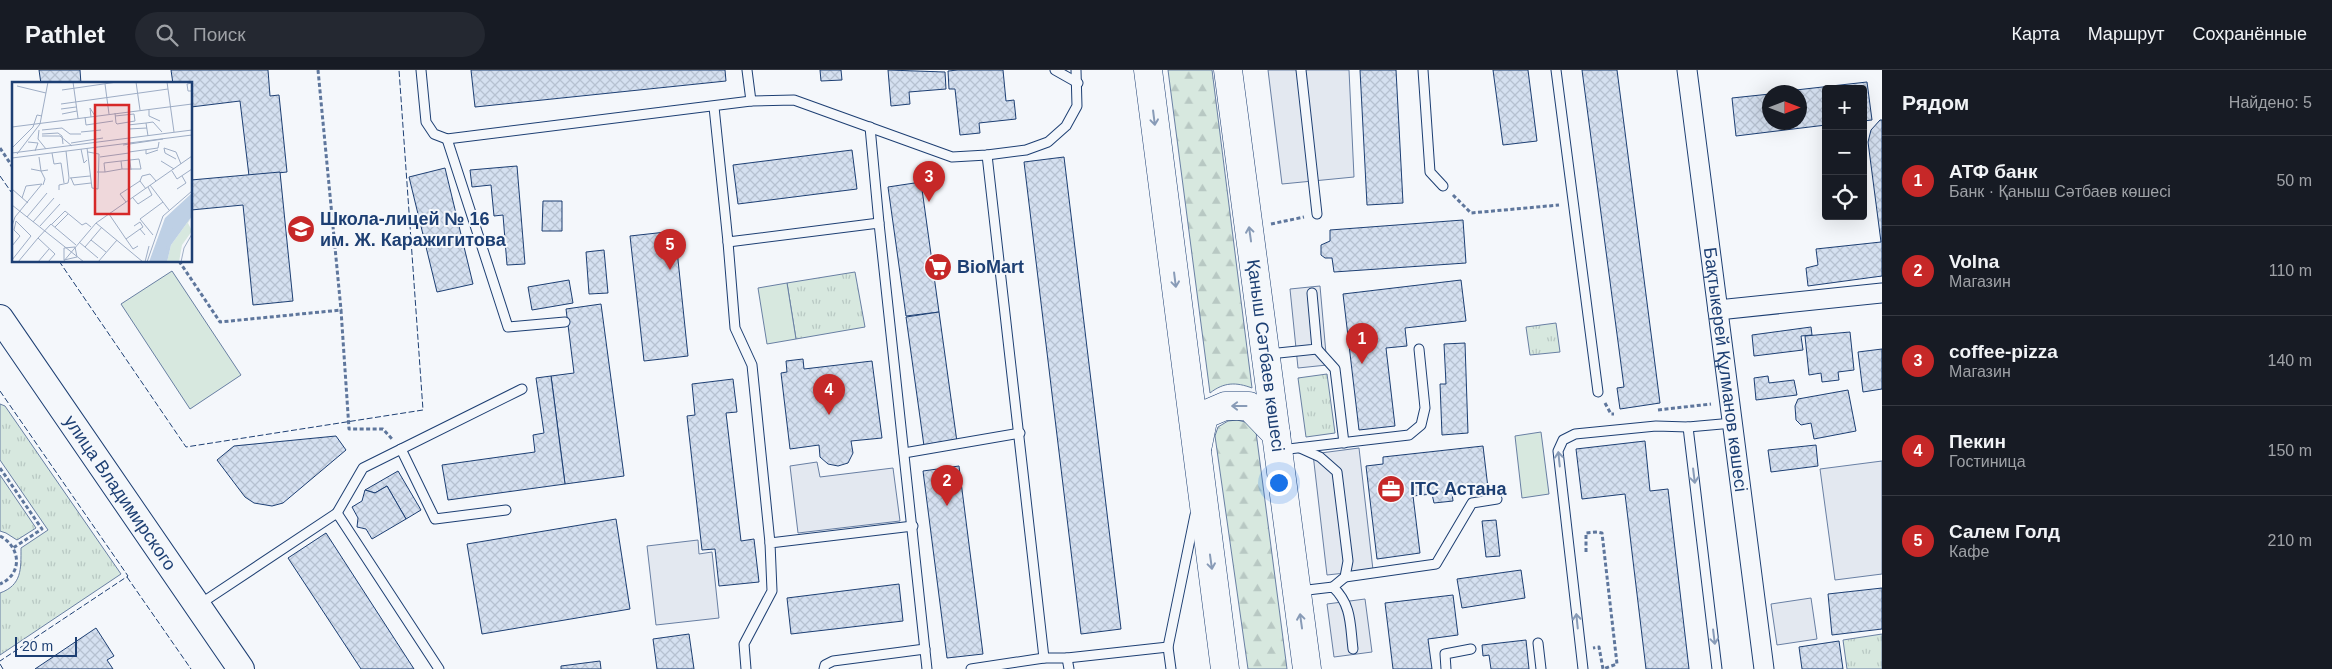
<!DOCTYPE html>
<html lang="ru">
<head>
<meta charset="utf-8">
<style>
  body { margin:0; font-family:Helvetica,sans-serif; background:#242831; color:#f1f3f6 }
  .controls { position:absolute; right:15px; top:15px; display:grid; overflow:hidden; border-radius:5px; box-shadow:0 5px 20px #0002 }
  .controls button { width:45px; height:45px; display:grid; place-items:center; padding:0; border:0; border-bottom:1px solid #363941; background:#171b24; color:#f1f3f6; font:25px sans-serif }
  .compass { position:absolute; left:1762px; top:15px; width:45px; height:45px; border-radius:50%; background:#171b24; box-shadow:0 5px 20px #0002; rotate:90deg }
  .scale { position:absolute; left:15px; bottom:12px; width:62px; box-sizing:border-box; padding-left:5px; border:2px solid #1d3f73; border-top:0; font-size:14px; line-height:18px; white-space:nowrap; color:#1d3f73; -webkit-text-stroke:4px #f4f7fb; paint-order:stroke }
  .you { position:absolute; left:1278px; top:412px; width:18px; height:18px; margin:-12px; border:4px solid #fff; border-radius:50%; background:#1a73e8; box-shadow:0 0 0 8px #1a73e833 }
  .badge { display:grid; place-items:center; width:32px; height:32px; border-radius:50%; background:#c62828; color:#fff; font-size:16px; font-weight:700 }
  .pin { position:absolute; translate:-50% -41px; filter:drop-shadow(0 1px 2px #0008) }
  .pin::after { content:''; position:absolute; top:26px; width:18px; height:15px; background:inherit; clip-path:polygon(0 0,100% 0,50% 100%) }
  .list { margin:0; padding:0; list-style:none }
  h2 { display:flex; justify-content:space-between; align-items:center; height:65px; margin:0; padding:0 20px; font-size:21px }
  h2 small { font-size:16px; font-weight:400; color:#9ea1a6 }
  .list li { display:grid; grid-template-columns:32px 1fr auto; gap:15px; align-items:center; box-sizing:border-box; height:90px; padding:0 20px; border-top:1px solid #363941 }
  .list b { display:block; font-size:19px; white-space:nowrap }
  .list p { margin:0; font-size:16px; white-space:nowrap; color:#9ea1a6 }
  .list em { font-size:16px; font-style:normal; color:#9ea1a6 }
  .icon { flex:none; width:28px; height:28px; fill:none; stroke:currentColor; stroke-width:2; stroke-linecap:round; stroke-linejoin:round }
  .map { position:relative; flex:none; width:1882px; height:599px; overflow:hidden }
  header { display:flex; align-items:center; gap:30px; box-sizing:border-box; height:70px; padding:0 25px; background:#171b24; border-bottom:1px solid #363941 }
  header strong { font-size:24px }
  nav { display:flex; gap:28px; margin-inline-start:auto; font-size:18px }
  .search { width:350px; height:45px; background:#242831; display:flex; align-items:center; gap:12px; box-sizing:border-box; padding:0 18px; border-radius:28px; color:#9ea1a6; font-size:19px }
  main { display:flex }
  aside { flex:1; background:#171b24 }
  .map>svg:first-child { display:block }
  .grass { fill:url(#grass-tufts); stroke:#687fa3 }
  .forest { fill:url(#forest-firs); stroke:#687fa3 }
  .pitch { fill:#d7e8df; stroke:#687fa3 }
  .parking { fill:#e3e8f0; stroke:#687fa3 }
  .building { fill:url(#building-cross-hatch); stroke:#1d3f73 }
  .lines { fill:none; stroke-linecap:round; stroke-linejoin:round }
  .lane-casing { stroke:#1d3f73; stroke-width:11 }
  .street-casing { stroke:#1d3f73; stroke-width:21 }
  .secondary-casing { stroke:#1d3f73; stroke-width:28 }
  .primary-casing { stroke:#1d3f73; stroke-width:29 }
  .path { stroke:#5e769c; stroke-width:3; stroke-dasharray:4 2.5; stroke-linecap:butt }
  .lane { stroke:#f4f7fb; stroke-width:9 }
  .street { stroke:#f4f7fb; stroke-width:19 }
  .secondary { stroke:#f4f7fb; stroke-width:26 }
  .primary { stroke:#f4f7fb; stroke-width:28 }
  .fence { stroke:#1d3f73; stroke-width:1; stroke-dasharray:6 2.5; stroke-linecap:butt }
  .oneway { stroke:#889bb7 }
  .labels { text-anchor:middle; dominant-baseline:central; stroke-width:4; stroke-linejoin:round; paint-order:stroke }
  .poi-label { font-size:18px; font-weight:bold; fill:#1d3f73; stroke:#f4f7fb; text-anchor:start }
  .street-label { font-size:18px; fill:#1d3f73; stroke:#f4f7fb }
  .inset-river { fill:none; stroke:#bed0e5; stroke-width:2.5 }
  .inset-road { fill:none; stroke:#9eadc5; stroke-width:1 }
  .view { fill:#d62828; fill-opacity:0.15; stroke:#d62828; stroke-width:2.5 }
  .inset-edge { fill:none; stroke:#1d3f73; stroke-width:2.5 }
</style>
</head>
<body>
<header>
<strong>Pathlet</strong>
<div class="search"><svg class="icon" aria-label="search" viewBox="0 0 24 24"><circle cx="10" cy="10" r="6"/><path d="M15 15l6 6"/></svg>Поиск</div>
<nav><a>Карта</a><a>Маршрут</a><a>Сохранённые</a></nav>
</header>
<main>
<div class="map">
<svg width="1882" height="599" viewBox="0 0 1882 599">
  <defs>
    <pattern id="grass-tufts" width="24" height="20" patternUnits="userSpaceOnUse" patternTransform="scale(1.25)"><rect width="24" height="20" fill="#d7e8df"/><path d="M3 7l-1-3M5 7V3M7 7l1-3M15 17l-1-3M17 17v-4M19 17l1-3" fill="none" stroke="#b8c8c3"/></pattern>
    <pattern id="forest-firs" width="22" height="20" patternUnits="userSpaceOnUse" patternTransform="scale(1.25)"><rect width="22" height="20" fill="#d7e8df"/><path d="M5 1l3.5 6h-7zM16 11l3.5 6h-7z" fill="#b8c8c3"/></pattern>
    <pattern id="building-cross-hatch" width="8" height="8" patternUnits="userSpaceOnUse" patternTransform="scale(1.25)"><rect width="8" height="8" fill="#d5e0f0"/><path d="M0 0l8 8M0 8l8-8" fill="none" stroke="#b6c1d1"/></pattern>
  </defs>
  <rect width="100%" height="100%" fill="#f4f7fb"/>
  <g class="grass">
    <polygon points="855,202 865,257 796,269 787,213"/>
    <polygon points="1556,253 1560,282 1530,285 1526,257"/>
    <polygon points="1327,304 1335,363 1306,367 1298,308"/>
    <path d="M0 334 5 336 121 504 0 585V523C22 515 21 499 21 478L48 460 0 390Z"/>
    <polygon points="0,405 36,458 17,470 6,463 0,461"/>
    <polygon points="1882,564 1882,599 1847,599 1843,570"/>
  </g>
  <g class="forest">
    <path d="M1168 0H1212L1252 318C1236 312 1224 312 1210 323Z"/>
    <polygon points="1237,350 1249,353 1256,362 1287,599 1248,599 1215,366 1218,357 1228,351"/>
  </g>
  <g class="pitch">
    <polygon points="172,201 241,305 190,339 121,234"/>
    <polygon points="787,213 796,269 767,274 758,218"/>
    <polygon points="1541,362 1549,424 1522,428 1515,366"/>
  </g>
  <g class="parking">
    <polygon points="1268,0 1349,0 1354,107 1282,114"/>
    <polygon points="1320,216 1327,295 1298,298 1290,219"/>
    <polygon points="1359,378 1373,500 1327,505 1313,384"/>
    <polygon points="1882,391 1882,504 1835,510 1820,399"/>
    <polygon points="817,392 820,407 893,398 900,451 798,463 790,396"/>
    <polygon points="698,470 699,484 712,482 719,548 656,555 647,476"/>
    <polygon points="1811,528 1817,569 1777,575 1771,534"/>
    <polygon points="1365,529 1372,582 1334,587 1327,534"/>
  </g>
  <g class="building">
    <polygon points="39,0 80,0 81,14 41,14"/>
    <polygon points="171,0 268,0 270,26 279,25 287,102 249,106 240,31 191,37 191,14 173,14"/>
    <polygon points="471,0 725,0 726,11 475,37"/>
    <polygon points="820,0 841,0 842,10 821,11"/>
    <polygon points="888,0 945,2 946,19 909,22 910,34 891,36"/>
    <polygon points="958,0 1003,0 1006,31 1014,30 1016,49 979,53 980,63 960,65 955,19 949,19 948,1"/>
    <polygon points="1360,0 1396,0 1403,133 1367,135"/>
    <polygon points="1493,0 1528,0 1537,71 1503,75"/>
    <polygon points="1582,0 1617,0 1660,333 1620,339 1617,318 1624,317"/>
    <polygon points="1867,12 1872,50 1863,51 1863,19 1826,19 1826,55 1736,66 1732,28 1770,24 1770,52 1800,52 1800,22 1778,22"/>
    <polygon points="1880,50 1882,50 1882,206 1808,216 1806,198 1818,195 1816,179 1881,172 1868,72 1871,60"/>
    <polygon points="852,80 857,119 738,134 733,95"/>
    <polygon points="1064,87 1121,559 1081,564 1024,92"/>
    <polygon points="517,96 525,194 507,195 503,145 494,146 491,115 472,117 470,100"/>
    <polygon points="445,98 473,214 437,222 409,107"/>
    <polygon points="280,102 293,231 253,235 243,135 191,140 191,110"/>
    <polygon points="921,112 939,242 906,246 888,117"/>
    <polygon points="543,131 562,131 562,161 542,161"/>
    <polygon points="1463,150 1466,193 1334,202 1332,188 1325,188 1321,185 1321,175 1330,171 1330,160"/>
    <polygon points="675,161 688,286 644,291 630,166"/>
    <polygon points="604,180 608,223 589,224 586,182"/>
    <polygon points="569,210 573,233 532,240 528,217"/>
    <polygon points="1461,210 1466,251 1405,258 1407,276 1386,278 1395,356 1359,360 1343,224"/>
    <polygon points="601,234 624,406 565,414 551,306 574,303 566,239"/>
    <polygon points="939,242 957,372 924,376 906,247"/>
    <polygon points="1811,257 1812,265 1801,266 1803,280 1754,286 1752,265"/>
    <polygon points="1850,262 1854,300 1838,302 1839,310 1822,312 1821,303 1809,305 1805,266"/>
    <polygon points="1465,273 1468,363 1442,365 1440,314 1446,314 1444,274"/>
    <polygon points="1882,279 1882,319 1863,322 1858,282"/>
    <polygon points="803,289 804,299 872,291 882,368 851,371 853,383 848,393 838,396 828,394 820,387 819,375 790,379 781,303 787,302 786,291"/>
    <polygon points="551,306 565,414 448,430 442,395 535,382 533,365 544,363 536,308"/>
    <polygon points="1768,306 1769,313 1794,310 1797,325 1756,330 1754,308"/>
    <polygon points="733,309 737,342 726,343 741,471 754,469 759,512 719,516 715,479 702,480 687,346 695,345 692,314"/>
    <polygon points="1848,320 1856,361 1814,369 1811,353 1801,355 1796,350 1795,336 1798,329"/>
    <polygon points="336,366 346,380 283,433 272,436 254,433 245,427 217,390 234,376"/>
    <polygon points="1645,371 1650,421 1668,419 1689,599 1646,599 1625,424 1582,429 1576,379"/>
    <polygon points="1816,375 1818,396 1771,402 1768,380"/>
    <polygon points="1483,376 1488,418 1452,423 1453,431 1434,433 1432,424 1413,426 1420,483 1377,489 1366,396 1383,394 1383,387"/>
    <polygon points="959,396 983,584 947,588 923,401"/>
    <polygon points="398,401 421,440 406,449 387,416 375,423 365,420"/>
    <polygon points="387,416 406,449 372,469 366,459 357,457 358,448 352,437 362,431 365,420 375,423"/>
    <polygon points="616,449 630,539 482,564 467,474"/>
    <polygon points="1496,450 1500,486 1486,487 1482,451"/>
    <polygon points="326,463 414,599 361,599 288,488"/>
    <polygon points="1521,500 1525,528 1462,538 1457,509"/>
    <polygon points="899,514 903,551 791,564 787,528"/>
    <polygon points="1882,518 1882,559 1832,565 1828,524"/>
    <polygon points="1453,525 1458,565 1428,569 1432,599 1393,599 1385,533"/>
    <polygon points="96,558 114,586 107,590 113,599 35,599"/>
    <polygon points="689,564 694,599 657,599 653,569"/>
    <polygon points="1526,570 1529,599 1491,599 1489,585 1483,586 1482,575"/>
    <polygon points="1839,571 1843,599 1802,599 1799,577"/>
    <polygon points="600,591 601,599 561,599 561,596"/>
  </g>
  <g class="lines">
    <g class="lane-casing">
      <g id="lane">
        <polyline points="421,0 426,52 434,64 447,69 751,31 794,30 952,87 987,85 1026,80 1048,72 1066,56 1077,36 1076,0"/>
        <polyline points="747,0 751,31"/>
        <polyline points="1055,0 1078,13"/>
        <polyline points="1301,0 1317,144"/>
        <polyline points="1423,0 1430,102 1443,116"/>
        <polyline points="1556,0 1598,322"/>
        <polyline points="714,37 728,172 879,153 927,599"/>
        <polyline points="870,57 879,153"/>
        <polyline points="447,69 508,257 565,252"/>
        <polyline points="987,85 1044,588"/>
        <polyline points="728,172 735,258 752,295 770,473"/>
        <polyline points="1317,279 1335,299 1344,373"/>
        <polyline points="1269,284 1317,279 1312,223"/>
        <polyline points="1688,357 1717,599"/>
        <polyline points="1300,378 1320,387 1337,402 1348,491 1345,507 1333,517"/>
        <polyline points="401,379 435,449 506,440"/>
        <polyline points="1280,380 1409,365 1421,355 1425,338 1419,279"/>
        <polyline points="904,383 1020,363"/>
        <polyline points="337,443 363,398 522,319"/>
        <polyline points="1345,507 1436,494 1472,433 1497,429"/>
        <path d="M1299 521 1333 517C1352 535 1350 555 1353 579"/>
        <polyline points="200,534 337,443 439,599"/>
        <polyline points="1538,573 1541,599"/>
        <polyline points="1067,588 1069,599"/>
        <polyline points="746,599 744,574 772,521 770,473 913,456"/>
        <polyline points="824,599 825,595 833,591 925,579"/>
        <polyline points="971,599 1044,588 1067,588 1168,577"/>
        <polyline points="1171,599 1168,577 1195,445"/>
        <polyline points="1446,599 1445,584 1471,579"/>
        <polyline points="1583,599 1558,381 1563,370 1575,364 1656,356 1688,357 1733,353"/>
      </g>
    </g>
    <g class="street-casing">
      <g id="street">
        <path id="s1" d="M1687 0 1764 599"/>
        <polyline points="1718,240 1882,223"/>
      </g>
    </g>
    <g class="secondary-casing">
      <g id="secondary">
        <path id="s2" d="M0 248 241 599"/>
      </g>
    </g>
    <g class="primary-casing">
      <g id="primary">
        <polyline points="1148,0 1225,599"/>
        <path id="s3" d="M1228 0 1307 599"/>
        <polyline points="1198,375 1204,345 1225,336 1249,336 1276,364"/>
      </g>
    </g>
    <g class="path">
      <polyline points="318,0 341,240"/>
      <polyline points="0,78 14,99"/>
      <polyline points="1453,125 1471,143 1559,135"/>
      <polyline points="1271,154 1304,147"/>
      <polyline points="179,191 220,252 341,240 349,359 383,359 392,369"/>
      <polyline points="1605,333 1611,344 1614,344"/>
      <polyline points="1658,340 1711,334"/>
      <polyline points="0,398 42,459 13,478"/>
      <path d="M0 466C21 477 23 504 0 514"/>
      <polyline points="1586,482 1586,463 1597,462 1602,463 1617,594 1603,599 1599,577 1593,578"/>
    </g>
    <use href="#lane" class="lane"/>
    <use href="#street" class="street"/>
    <use href="#secondary" class="secondary"/>
    <use href="#primary" class="primary"/>
    <g class="fence">
      <polyline points="0,106 14,126"/>
      <polyline points="59,191 186,377 423,340 399,0"/>
      <polyline points="0,321 128,506 0,591"/>
      <polyline points="127,507 191,599"/>
      <polyline points="0,594 3,599"/>
    </g>
  </g>
  <defs><path id="oneway-shaft" d="M-6 0H5M1.5-3L5.5 0L1.5 3" fill="none" stroke-width="1.6" stroke-linecap="round" stroke-linejoin="round" transform="scale(1.25)"/></defs>
  <g class="oneway">
    <use href="#oneway-shaft" transform="translate(1154 48) rotate(83)"/>
    <use href="#oneway-shaft" transform="translate(1250 164) rotate(-98)"/>
    <use href="#oneway-shaft" transform="translate(1175 210) rotate(83)"/>
    <use href="#oneway-shaft" transform="translate(1239 336) rotate(180)"/>
    <use href="#oneway-shaft" transform="translate(1559 389) rotate(-96)"/>
    <use href="#oneway-shaft" transform="translate(1694 406) rotate(83)"/>
    <use href="#oneway-shaft" transform="translate(1211 492) rotate(82)"/>
    <use href="#oneway-shaft" transform="translate(1301 551) rotate(-98)"/>
    <use href="#oneway-shaft" transform="translate(1577 551) rotate(-96)"/>
    <use href="#oneway-shaft" transform="translate(1714 567) rotate(83)"/>
  </g>
  <defs>
    <g id="school-disc" transform="scale(1.4375)"><circle r="9.5" fill="#c62828" stroke="#f4f7fb"/><path d="M0-5L7-2L0 1L-7-2ZM-4 1L0 2.5L4 1V4Q0 6-4 4Z" fill="#fff"/></g>
    <g id="supermarket-disc" transform="scale(1.4375)"><circle r="9.5" fill="#c62828" stroke="#f4f7fb"/><path d="M-6-5.5h2.5l.6 2H6L4.5 2H-2.5L-4.4-4H-6ZM-1.5 3.2a1.3 1.3 0 1 0 .1 0ZM3 3.2a1.3 1.3 0 1 0 .1 0Z" fill="#fff"/></g>
    <g id="office-disc" transform="scale(1.4375)"><circle r="9.5" fill="#c62828" stroke="#f4f7fb"/><path d="M-6-3h4V-5.5h4V-3h4V5H-6ZM-1-4.5V-3h2v-1.5ZM-6 0V1H6V0Z" fill="#fff"/></g>
  </defs>
  <g fill-rule="evenodd">
    <use href="#school-disc" x="301" y="159"/>
    <use href="#supermarket-disc" x="938" y="197"/>
    <use href="#office-disc" x="1391" y="419"/>
  </g>
  <g class="labels">
    <g class="poi-label">
      <text x="320" y="149">Школа-лицей № 16<tspan x="320" dy="21">им. Ж. Каражигитова</tspan></text>
      <text x="957" y="197">BioMart</text>
      <text x="1410" y="419">ITC Астана</text>
    </g>
    <g class="street-label">
      <text stroke="none"><textPath href="#s3" startOffset="288">Қаныш Сәтбаев көшесі</textPath></text>
      <text stroke="none"><textPath href="#s1" startOffset="302">Бақтыкерей Құлманов көшесі</textPath></text>
      <text stroke="none"><textPath href="#s2" startOffset="212">улица Владимирского</textPath></text>
    </g>
  </g>
  <g transform="translate(12 12)">
    <rect width="180" height="180" fill="#f4f7fb"/>
    <path d="M180 134 176 141 180 149 170 163 167 180H155L159 163Z" fill="#d7e8df"/>
    <path d="M180 111V134L159 163 155 180H137L153 136Z" fill="#bed0e5"/>
    <path class="inset-river" d="M151 180 162 147 180 129"/>
    <path class="inset-road" d="M61 0 66 36M124 0 128 28M155 0 162 50M180 1 175 2 176 9H180M93 2 97 32M5 4 34 11M50 8 105 0M49 22 156 7M49 27 64 25M137 27V34L148 39M103 31 104 41 105 42 123 39 122 32 103 34M50 32 65 29M73 35 74 43 101 39M79 35 78 26 83 34M116 43 134 41M0 45 180 22M116 47 135 46M27 48 26 57 34 67M30 48 50 46 58 52H69M69 50 89 48M30 52 46 51 50 54 51 62M30 54H48L60 64M136 54 134 41 141 40 150 50M16 60 26 61 23 69M59 61 91 56M111 63 151 57M116 64 119 88M0 66 21 45 25 33 30 34M75 66 80 106 86 107 87 72 76 70M69 67 72 81 75 78M134 68V72L146 68M117 70 146 66 147 60M0 71 180 48M40 71 42 82 49 81 52 101M5 72 28 42 36 0M27 75 29 89 36 88M88 75 117 71M0 76 180 53M164 77 153 71 152 66 164 70 169 82M149 79 162 87M19 87 29 89 33 97 31 103M160 89 165 97 180 87M85 90H93L92 81 109 79 127 77 129 87H110L109 79M93 90 110 87M58 96 78 94M59 96 62 103 79 101M128 99 130 94 138 92 144 99M138 103 157 128M0 107 16 121M165 107 174 101 170 94M47 108V103L56 101 57 96 54 69M121 116 126 122 140 113 136 105M114 120 108 112 128 99 134 107M0 123 72 180M97 132 114 157 128 147 133 153M15 135 35 111M21 140 42 116M84 141 131 180M40 142 53 129 70 143 74 141 79 145M0 144 3 135 30 102 14 104 10 116M28 144 48 122M122 144 128 140 131 145 128 147M43 145 56 132M141 153 128 137 151 120M114 157 121 167 126 164M79 158 94 170M67 160 86 176M0 164 8 154 2 148 4 139 19 154 0 178M63 165 65 175 52 178V166ZM73 165 90 145M6 180 26 156M26 180 37 167M36 180 43 172 26 156 39 142 64 163M51 180 84 141 180 74M86 180 105 158M133 180 137 164M135 180 151 134 180 109M169 180 172 166 180 152"/>
    <path class="view" d="M83 23H117V132H83Z"/>
    <rect width="180" height="180" class="inset-edge"/>
  </g>
</svg>
<div class="controls">
<button>+</button>
<button>−</button>
<button><svg class="icon" aria-label="locate" viewBox="0 0 24 24"><circle cx="12" cy="12" r="6"/><path d="M12 2v4M12 18v4M2 12h4M18 12h4"/></svg></button>
</div>
<svg class="compass" viewBox="-18 -18 36 36"><path d="M0-13l5 13h-10z" fill="#e53935"/><path d="M0 13l5-13h-10z" fill="#9ea1a6"/></svg>
<div class="scale">20 m</div>
<div class="you"></div>
<div class="pin badge" style="left:1362px;top:294px">1</div>
<div class="pin badge" style="left:947px;top:436px">2</div>
<div class="pin badge" style="left:929px;top:132px">3</div>
<div class="pin badge" style="left:829px;top:345px">4</div>
<div class="pin badge" style="left:670px;top:200px">5</div>
</div>
<aside>
<h2>Рядом<small>Найдено: 5</small></h2>
<ul class="list">
<li><span class="badge">1</span><div><b>АТФ банк</b><p>Банк · Қаныш Сәтбаев көшесі</p></div><em>50 m</em></li>
<li><span class="badge">2</span><div><b>Volna</b><p>Магазин</p></div><em>110 m</em></li>
<li><span class="badge">3</span><div><b>coffee-pizza</b><p>Магазин</p></div><em>140 m</em></li>
<li><span class="badge">4</span><div><b>Пекин</b><p>Гостиница</p></div><em>150 m</em></li>
<li><span class="badge">5</span><div><b>Салем Голд</b><p>Кафе</p></div><em>210 m</em></li>
</ul>
</aside>
</main>
</body>
</html>
